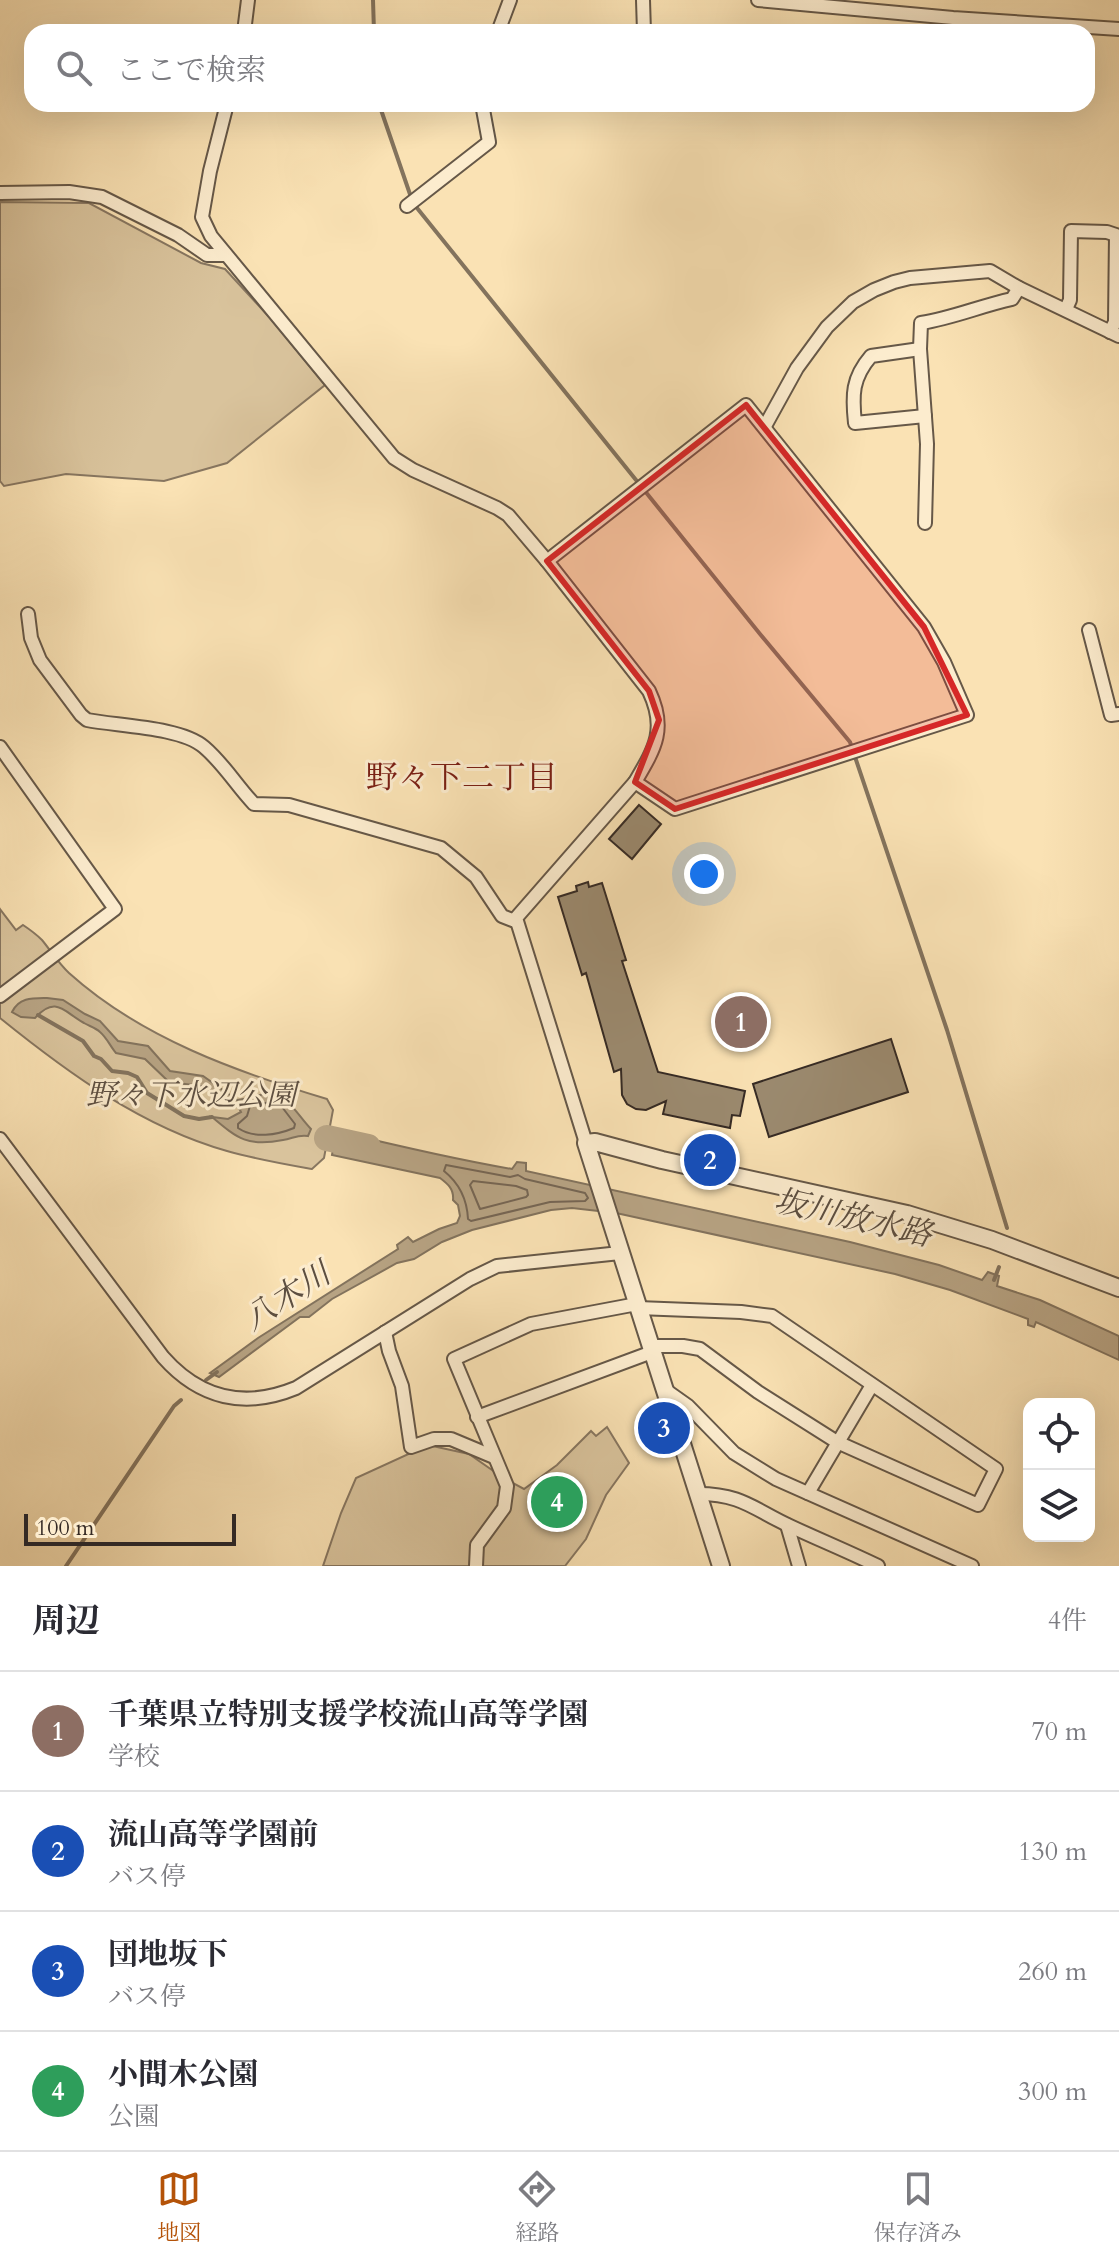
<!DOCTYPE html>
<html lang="ja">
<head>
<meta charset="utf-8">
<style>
  body { margin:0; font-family:Cardo,"Noto Serif JP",serif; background:#f7f7f7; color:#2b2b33 }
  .controls { position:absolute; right:24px; bottom:24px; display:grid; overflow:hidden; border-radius:16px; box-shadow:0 8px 32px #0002 }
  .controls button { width:72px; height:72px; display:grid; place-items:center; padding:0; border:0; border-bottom:2px solid #e1e1e2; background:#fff; color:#2b2b33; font:40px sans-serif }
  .scale { position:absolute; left:24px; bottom:20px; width:212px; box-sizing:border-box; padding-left:8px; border:4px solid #352a24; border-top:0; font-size:22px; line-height:28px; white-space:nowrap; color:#352a24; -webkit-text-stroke:6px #fcecce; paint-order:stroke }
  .you { position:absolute; left:704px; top:874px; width:28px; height:28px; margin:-20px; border:6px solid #fff; border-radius:50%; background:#1a73e8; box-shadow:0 0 0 12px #1a73e833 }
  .badge { display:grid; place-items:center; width:52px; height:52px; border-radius:50%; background:#b45309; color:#fff; font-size:26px; font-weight:700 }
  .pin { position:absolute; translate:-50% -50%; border:4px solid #fff; box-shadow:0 2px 8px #0006 }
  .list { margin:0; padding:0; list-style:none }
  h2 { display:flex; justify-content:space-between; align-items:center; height:104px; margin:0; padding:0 32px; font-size:34px }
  h2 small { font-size:26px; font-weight:400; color:#7c7c81 }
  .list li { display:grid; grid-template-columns:52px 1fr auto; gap:24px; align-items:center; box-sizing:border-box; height:120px; padding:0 32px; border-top:2px solid #e1e1e2 }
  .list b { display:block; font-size:30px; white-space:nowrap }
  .list p { margin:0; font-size:26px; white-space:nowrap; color:#7c7c81 }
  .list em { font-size:26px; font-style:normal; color:#7c7c81 }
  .icon { flex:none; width:44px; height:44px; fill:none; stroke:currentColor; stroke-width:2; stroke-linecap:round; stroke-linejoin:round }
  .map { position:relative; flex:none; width:1119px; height:1566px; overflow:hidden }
  .search { position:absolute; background:#fff; box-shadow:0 8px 32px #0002; left:24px; right:24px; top:24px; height:88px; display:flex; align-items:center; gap:20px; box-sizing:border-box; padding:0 28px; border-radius:24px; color:#7c7c81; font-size:30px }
  .sheet { height:584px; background:#fff }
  nav { display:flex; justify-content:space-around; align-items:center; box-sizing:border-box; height:112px; border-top:2px solid #e1e1e2; background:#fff; font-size:22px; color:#7c7c81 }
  nav a { display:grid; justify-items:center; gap:4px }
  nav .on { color:#b45309 }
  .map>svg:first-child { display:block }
  .green { fill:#d9c39c; stroke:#877660; stroke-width:2 }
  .water { fill:#b7a383; stroke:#83735d; stroke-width:2 }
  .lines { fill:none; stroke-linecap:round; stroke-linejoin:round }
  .shore { stroke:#766654; stroke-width:2 }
  .stream { stroke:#83735d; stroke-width:4 }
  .river { stroke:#b7a383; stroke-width:26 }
  .building { fill:#9b8a6f; stroke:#352a24; stroke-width:2 }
  .minor-casing { stroke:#665848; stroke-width:16 }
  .tertiary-casing { stroke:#665848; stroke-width:20 }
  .minor { stroke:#fcecce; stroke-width:12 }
  .tertiary { stroke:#fcecce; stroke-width:16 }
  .marked { fill:#d62828; fill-opacity:0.2; stroke:#d62828; stroke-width:6; stroke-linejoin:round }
  .labels { text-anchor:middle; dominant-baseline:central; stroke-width:6; stroke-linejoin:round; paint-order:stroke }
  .park-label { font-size:30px; font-style:italic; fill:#5e5042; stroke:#fcecce }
  .neighbourhood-label { font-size:32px; fill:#7a1f14; stroke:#fcecce }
  .water-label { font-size:32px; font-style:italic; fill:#5c4e40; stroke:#fcecce }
</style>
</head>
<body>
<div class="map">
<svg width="1119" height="1566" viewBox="0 0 1119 1566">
  <rect width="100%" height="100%" fill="#fae2b4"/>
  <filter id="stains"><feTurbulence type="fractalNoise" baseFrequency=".0025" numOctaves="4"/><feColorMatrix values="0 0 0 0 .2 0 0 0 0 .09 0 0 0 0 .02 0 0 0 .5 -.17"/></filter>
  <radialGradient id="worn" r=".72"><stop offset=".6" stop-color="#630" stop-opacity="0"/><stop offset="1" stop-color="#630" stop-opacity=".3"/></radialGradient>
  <g class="green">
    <polygon points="0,202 89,203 201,263 225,269 271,319 325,385 227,463 164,481 66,474 4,486 0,481"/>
    <path d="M0 909 16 930 23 925C29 929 36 934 42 940 51 951 59 964 69 973 141 1038 237 1072 327 1099L333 1110 324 1158 312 1169C284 1164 255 1159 227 1151 142 1127 68 1073 0 1018Z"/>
    <polygon points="607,1427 629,1463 606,1495 586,1539 565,1566 323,1566 341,1513 356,1478 428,1445 469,1454 502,1477 524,1489 557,1465 591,1431 596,1436"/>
  </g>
  <g class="water">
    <path d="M47 998 63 1000 85 1014 100 1021 118 1041 148 1046 170 1071 203 1076 237 1100C246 1099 255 1096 264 1094 288 1092 296 1114 311 1129L308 1136C298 1134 292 1139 283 1140 248 1147 238 1139 212 1117L228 1119 241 1112 239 1108 201 1086 169 1082 145 1059 116 1053C110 1046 107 1038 100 1032 96 1028 89 1026 84 1023 64 1012 56 995 35 1018L21 1017 12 1012C19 997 33 998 47 998Z"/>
    <path d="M336 1131C394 1145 453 1159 512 1169L517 1162 526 1163V1171L850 1242 939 1265 982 1280 988 1272 999 1276 997 1286 1040 1300 1119 1336V1360L1036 1322 1034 1327 1028 1325V1319L950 1290 895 1274 616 1213 572 1208 551 1210 472 1230 442 1242 414 1259 397 1263 332 1299 309 1317H300L219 1377 210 1373 258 1338 398 1249 397 1245 408 1237 413 1242 439 1229 457 1223 460 1216 458 1205 453 1200C454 1189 448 1184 440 1178L332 1155Z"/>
  </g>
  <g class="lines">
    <g class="shore">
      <path d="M270 1102 282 1107 295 1124 294 1128C277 1135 254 1139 238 1128V1124L247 1116 250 1106Z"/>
      <path d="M446 1165 510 1177 518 1175 525 1179 585 1193 588 1198 585 1201 550 1202 471 1221 468 1219C467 1199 459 1183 444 1171Z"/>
      <polygon points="473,1181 516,1186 527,1190 528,1195 526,1197 480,1209 470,1185"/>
    </g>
    <g class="stream">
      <polyline points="373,0 374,32"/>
      <polyline points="379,104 413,203 760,634 850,742 947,1030 1007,1228"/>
      <polyline points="38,1015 83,1041 94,1056 101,1059 112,1071 128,1073 137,1077 147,1093 184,1116 199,1119 212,1117"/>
      <polyline points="994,1280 999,1267"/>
      <polyline points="206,1380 217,1372"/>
      <polyline points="66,1566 174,1406 181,1400"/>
    </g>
    <polyline class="river" points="327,1138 368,1147"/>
  </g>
  <g class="building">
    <polygon points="639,805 661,824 632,859 609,839"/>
    <polygon points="588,882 589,887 602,883 626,960 622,961 658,1072 745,1091 740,1116 732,1115 730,1128 663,1114 666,1101 646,1110 636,1109 627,1104 622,1095 621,1069 614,1072 586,973 582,975 558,897 577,891 576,886"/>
    <polygon points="891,1039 908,1092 769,1137 753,1084"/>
  </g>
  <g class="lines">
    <g class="minor-casing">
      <g id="minor">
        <polyline points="643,0 644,32"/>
        <polyline points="758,0 953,18 1119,29"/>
        <polyline points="244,32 248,0"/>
        <polyline points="498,32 510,0"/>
        <path d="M227 104 210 171 202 217 211 236 394 458 413 470 497 508 508 515 547 561 649 691C667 729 655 748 635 782L516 918 586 1143"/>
        <polyline points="0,193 69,192 102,197 178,235 207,255 226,255"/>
        <polyline points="407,206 489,142 482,104"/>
        <polyline points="1066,309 1070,300 1071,231 1107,232 1116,235 1115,322 1110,332"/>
        <path d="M920 349 871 356C852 378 852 395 855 423L925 416"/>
        <polyline points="765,426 797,368 827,327 853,302 874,290 894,282 910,278 990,271 1019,288 1119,336"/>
        <path d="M925 523 927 444 920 349 921 323C953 318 980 306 1012 299L1019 288"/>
        <polyline points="547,561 746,405 924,627 944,662 967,715 675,809 635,782"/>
        <path d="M28 614 31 638 40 660 81 715 87 720C118 726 181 727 204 747 224 764 236 785 254 804L289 805 441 848 476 877 502 916 515 921"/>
        <polyline points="1089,630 1111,715 1119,714"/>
        <polyline points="0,747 115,909 0,996"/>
        <path d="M0 1139 163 1357C200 1399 245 1409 296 1388L470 1279 497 1266 620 1253"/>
        <polyline points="638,1308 741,1312 772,1316 996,1469 978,1505 837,1442 758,1392 700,1349 683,1346 650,1346"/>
        <polyline points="385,1332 389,1351 402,1386 411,1447 434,1439 451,1439 494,1457"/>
        <polyline points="664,1389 688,1406 734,1453 776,1479 972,1566"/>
        <polyline points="477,1417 652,1352"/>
        <polyline points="808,1493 872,1385"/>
        <path d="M698 1494C743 1494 754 1510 792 1527 820 1540 849 1552 878 1566"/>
        <polyline points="787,1525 799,1566"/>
        <polyline points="476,1566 477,1545 504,1508 507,1486 454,1359 531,1324 637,1304"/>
      </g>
    </g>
    <g class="tertiary-casing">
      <polyline id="tertiary" points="721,1566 586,1143 595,1142 662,1160 907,1214 992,1240 1119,1288"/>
    </g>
    <use href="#minor" class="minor"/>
    <use href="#tertiary" class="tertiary"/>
  </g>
  <path class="marked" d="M746 405 924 627 967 715 675 809 635 782 659 720 649 691 547 561Z"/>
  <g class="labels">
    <g class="park-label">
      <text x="191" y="1095">野々下水辺公園</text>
    </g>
    <g class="neighbourhood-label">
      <text x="462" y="778">野々下二丁目</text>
    </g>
    <g class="water-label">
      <text transform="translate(853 1218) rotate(13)">坂川放水路</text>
      <text transform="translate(287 1297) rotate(-33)">八木川</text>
    </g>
  </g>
  <rect width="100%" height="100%" filter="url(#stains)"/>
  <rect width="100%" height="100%" fill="url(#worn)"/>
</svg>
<div class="controls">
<button><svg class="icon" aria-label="locate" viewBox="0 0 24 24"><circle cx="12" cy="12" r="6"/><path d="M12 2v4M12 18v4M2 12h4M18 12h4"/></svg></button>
<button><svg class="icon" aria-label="layers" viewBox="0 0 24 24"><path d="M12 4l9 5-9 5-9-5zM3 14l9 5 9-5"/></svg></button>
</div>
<div class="scale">100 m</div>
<div class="you"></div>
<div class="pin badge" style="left:741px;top:1022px;background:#8d6e63">1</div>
<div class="pin badge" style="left:710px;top:1160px;background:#1a4fb4">2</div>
<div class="pin badge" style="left:664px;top:1428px;background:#1a4fb4">3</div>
<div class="pin badge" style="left:557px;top:1502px;background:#2e9e5b">4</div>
<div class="search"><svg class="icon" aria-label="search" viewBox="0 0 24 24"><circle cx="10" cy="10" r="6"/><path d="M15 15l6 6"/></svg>ここで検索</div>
</div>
<section class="sheet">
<h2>周辺<small>4件</small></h2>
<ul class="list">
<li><span class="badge" style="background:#8d6e63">1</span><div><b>千葉県立特別支援学校流山高等学園</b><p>学校</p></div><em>70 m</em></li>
<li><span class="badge" style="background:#1a4fb4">2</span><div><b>流山高等学園前</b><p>バス停</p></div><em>130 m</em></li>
<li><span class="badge" style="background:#1a4fb4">3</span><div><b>団地坂下</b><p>バス停</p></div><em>260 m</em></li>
<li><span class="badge" style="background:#2e9e5b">4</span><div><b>小間木公園</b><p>公園</p></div><em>300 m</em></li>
</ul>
</section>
<nav>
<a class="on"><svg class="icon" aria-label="map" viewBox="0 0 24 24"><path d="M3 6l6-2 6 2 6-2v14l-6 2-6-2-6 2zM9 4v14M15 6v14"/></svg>地図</a>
<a><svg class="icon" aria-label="directions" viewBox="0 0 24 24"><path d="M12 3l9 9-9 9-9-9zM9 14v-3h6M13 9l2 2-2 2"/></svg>経路</a>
<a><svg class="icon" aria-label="saved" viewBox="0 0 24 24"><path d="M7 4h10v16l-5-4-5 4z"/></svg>保存済み</a>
</nav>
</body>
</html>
